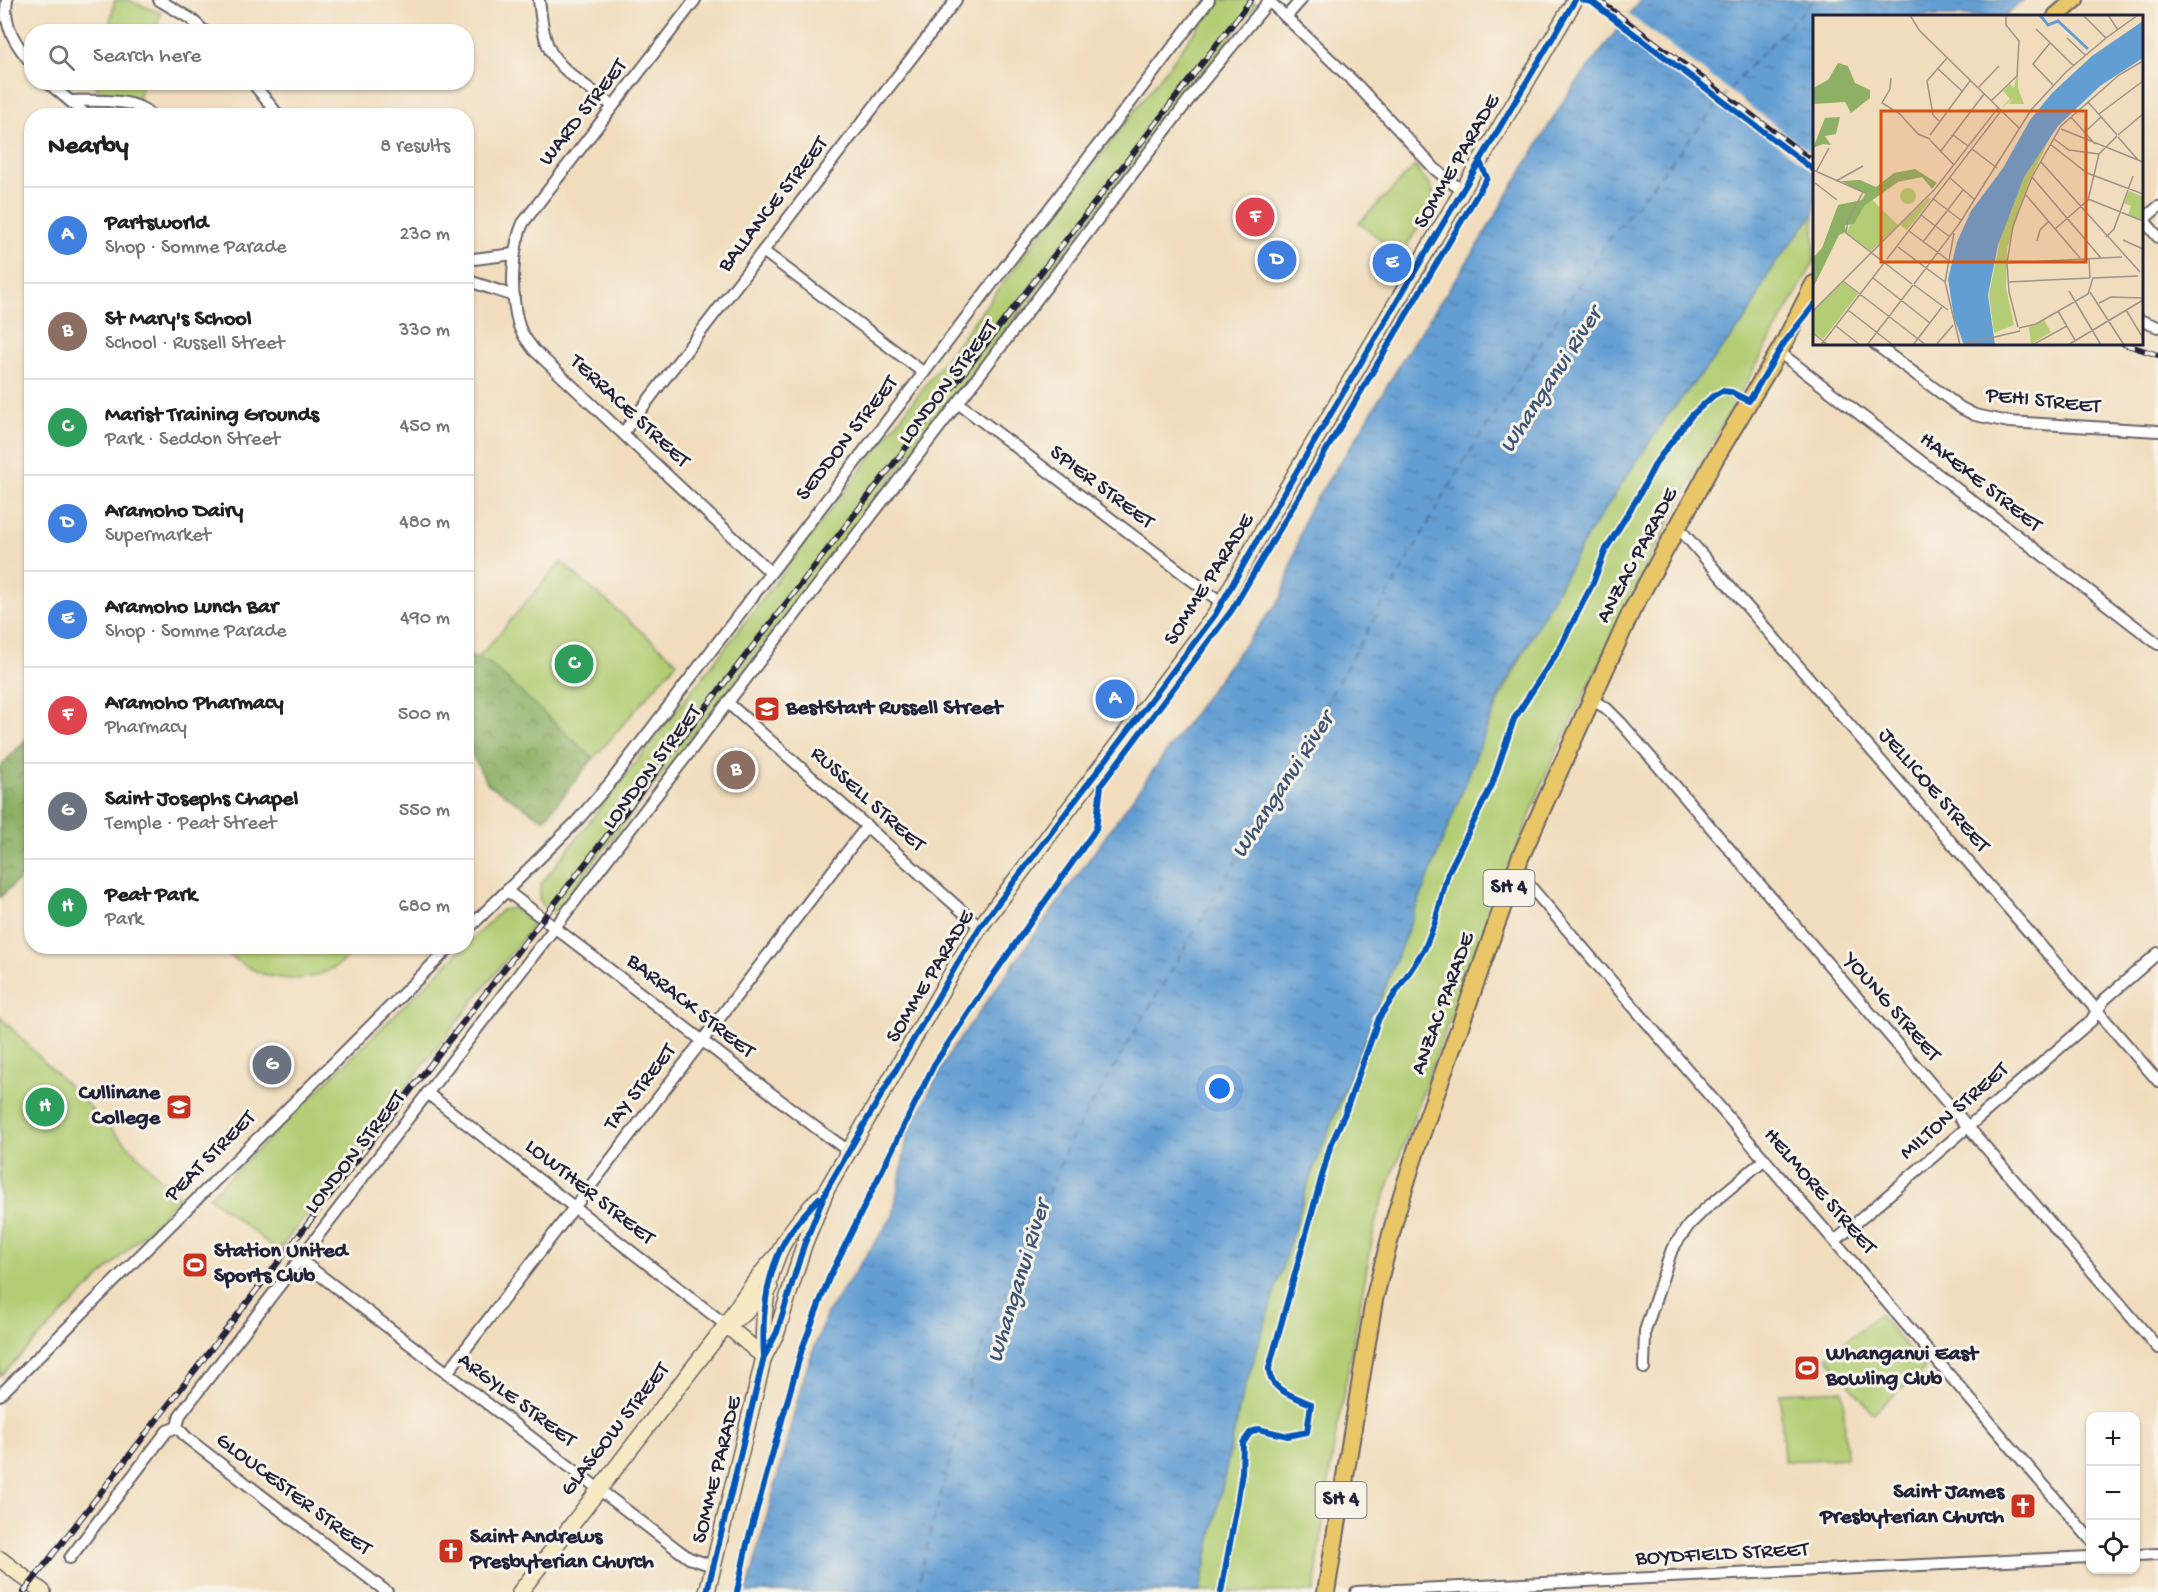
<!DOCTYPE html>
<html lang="en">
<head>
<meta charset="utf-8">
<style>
  body { margin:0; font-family:"Gochi Hand",sans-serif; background:#f2f2f2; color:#202124 }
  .controls { position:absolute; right:18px; bottom:18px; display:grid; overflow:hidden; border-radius:12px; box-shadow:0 2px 4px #0004 }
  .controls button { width:54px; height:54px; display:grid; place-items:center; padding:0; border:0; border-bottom:2px solid #e0e0e0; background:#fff; color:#202124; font:30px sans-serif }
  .you { position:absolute; left:1220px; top:1089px; width:21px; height:21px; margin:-15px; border:4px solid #fff; border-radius:50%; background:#1a73e8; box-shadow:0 0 0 9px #1a73e833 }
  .badge { display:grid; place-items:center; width:39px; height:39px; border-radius:50%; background:#b45309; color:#fff; font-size:20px; font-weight:700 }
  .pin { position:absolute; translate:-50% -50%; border:3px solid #fff; box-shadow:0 2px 6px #0006 }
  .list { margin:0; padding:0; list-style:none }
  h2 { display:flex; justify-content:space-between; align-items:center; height:78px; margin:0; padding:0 24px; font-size:26px }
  h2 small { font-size:20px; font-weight:400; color:#757577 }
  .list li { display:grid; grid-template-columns:39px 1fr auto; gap:18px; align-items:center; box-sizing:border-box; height:96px; padding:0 24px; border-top:2px solid #e0e0e0 }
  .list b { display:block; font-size:22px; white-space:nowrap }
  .list p { margin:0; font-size:20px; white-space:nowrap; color:#757577 }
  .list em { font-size:20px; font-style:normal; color:#757577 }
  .icon { flex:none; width:33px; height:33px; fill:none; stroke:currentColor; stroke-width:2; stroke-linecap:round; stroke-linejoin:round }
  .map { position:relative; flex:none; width:2158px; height:1592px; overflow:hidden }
  .search { position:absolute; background:#fff; box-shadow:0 2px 4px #0004; left:24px; top:24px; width:450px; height:66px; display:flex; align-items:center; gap:15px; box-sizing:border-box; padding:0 21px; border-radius:24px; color:#757577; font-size:22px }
  .panel { position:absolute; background:#fff; box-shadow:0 2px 4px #0004; left:24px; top:108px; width:450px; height:846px; border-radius:24px }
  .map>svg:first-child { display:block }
  .green { fill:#b2cd73; stroke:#6a7857; stroke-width:1.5 }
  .forest { fill:url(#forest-crowns); stroke:#586950; stroke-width:1.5 }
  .water { fill:url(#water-ripples); stroke:#426087; stroke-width:1.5 }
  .pier { fill:#f1ddbd }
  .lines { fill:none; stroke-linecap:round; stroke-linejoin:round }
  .ferry { stroke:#3c5478; stroke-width:1.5; stroke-dasharray:8 6; stroke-linecap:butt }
  .street-casing { stroke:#6a6368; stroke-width:14 }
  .secondary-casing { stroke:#6a6368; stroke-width:18 }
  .primary-casing { stroke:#6a6368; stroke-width:20 }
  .street { stroke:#fff; stroke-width:10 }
  .secondary { stroke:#f6e9c3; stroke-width:15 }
  .primary { stroke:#e9c769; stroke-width:16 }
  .rail-casing { stroke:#22223b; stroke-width:6 }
  .rail { stroke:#f7f3e8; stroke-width:4; stroke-dasharray:11; stroke-linecap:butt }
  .cycleway-casing { stroke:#f7f3e8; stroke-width:10 }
  .cycleway { stroke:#0057b8; stroke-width:6 }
  .labels { text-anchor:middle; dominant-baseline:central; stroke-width:6; stroke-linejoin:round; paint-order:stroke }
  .shield { fill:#f7f3e8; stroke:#62616f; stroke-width:1.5 }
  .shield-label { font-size:21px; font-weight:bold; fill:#22223b }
  .street-label { font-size:22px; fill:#22223b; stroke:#f7f3e8 }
  .poi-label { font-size:22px; font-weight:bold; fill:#22223b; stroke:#f7f3e8; text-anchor:start }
  .water-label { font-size:24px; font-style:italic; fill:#3c5478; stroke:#f7f3e8 }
  .inset-river { fill:none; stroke:#639ed3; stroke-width:3 }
  .inset-road { fill:none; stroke:#9e9289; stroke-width:1.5 }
  .view { fill:#d45411; fill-opacity:0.15; stroke:#d45411; stroke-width:3 }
  .inset-edge { fill:none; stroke:#22223b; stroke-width:3 }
</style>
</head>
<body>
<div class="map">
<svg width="2158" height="1592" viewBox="0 0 2158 1592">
  <defs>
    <pattern id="forest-crowns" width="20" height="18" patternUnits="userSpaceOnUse" patternTransform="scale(1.5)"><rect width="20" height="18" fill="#8db065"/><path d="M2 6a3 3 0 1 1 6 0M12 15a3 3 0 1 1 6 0" fill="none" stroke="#738f54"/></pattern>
    <pattern id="water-ripples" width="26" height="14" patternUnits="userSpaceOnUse" patternTransform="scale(1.5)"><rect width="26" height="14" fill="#639ed3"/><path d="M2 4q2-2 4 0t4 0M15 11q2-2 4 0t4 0" fill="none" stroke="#5180ac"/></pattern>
  </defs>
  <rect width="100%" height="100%" fill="#f7f3e8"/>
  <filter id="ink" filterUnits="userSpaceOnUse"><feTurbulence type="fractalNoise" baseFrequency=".0167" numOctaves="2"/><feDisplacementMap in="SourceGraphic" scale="12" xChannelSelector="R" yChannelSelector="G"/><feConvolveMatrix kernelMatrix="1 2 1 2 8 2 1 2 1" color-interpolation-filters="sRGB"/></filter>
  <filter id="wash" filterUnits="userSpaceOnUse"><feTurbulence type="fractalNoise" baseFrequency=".008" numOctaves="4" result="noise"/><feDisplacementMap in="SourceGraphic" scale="24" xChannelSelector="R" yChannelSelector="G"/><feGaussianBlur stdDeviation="1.35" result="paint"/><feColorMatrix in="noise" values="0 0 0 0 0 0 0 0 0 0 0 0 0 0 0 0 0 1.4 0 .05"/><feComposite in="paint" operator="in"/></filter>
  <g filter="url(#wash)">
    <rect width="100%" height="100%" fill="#f1ddbd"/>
    <g class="green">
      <polygon points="115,0 128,0 161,13 156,31 108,31"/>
      <polygon points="1219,0 1251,0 1256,4 859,521 559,907 554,912 545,909 539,898 541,884 726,647"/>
      <polygon points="98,82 143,82 143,83 138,99 96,89"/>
      <polygon points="1415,166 1432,189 1435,201 1401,255 1359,223"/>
      <polygon points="1814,210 1814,262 1672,515 1547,772 1448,1024 1376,1219 1333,1451 1314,1592 1189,1592 1194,1558 1237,1423 1239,1408 1267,1292 1412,894 1499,701 1601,502 1711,345"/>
      <polygon points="561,562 677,662 588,765 471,666"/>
      <polygon points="513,908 533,923 529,930 278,1251 209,1197 502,910"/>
      <path d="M222 947H357C322 992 259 987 222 947Z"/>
      <polygon points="0,1017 180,1198 0,1376"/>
      <polygon points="1879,1314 1925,1369 1873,1413 1827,1357"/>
      <polygon points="1843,1390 1846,1458 1784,1461 1780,1393"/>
    </g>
    <g class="forest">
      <polygon points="467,654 489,663 593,758 544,820 487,783 467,745"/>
      <polygon points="31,734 31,868 0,897 0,767"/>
    </g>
    <polygon class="water" points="1640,0 2023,0 2006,16 1814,16 1814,214 1771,269 1747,318 1667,416 1588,535 1502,690 1309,1181 1239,1408 1200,1592 747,1592 804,1376 827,1313 893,1216 908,1133 949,1054 1228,666 1282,597 1306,514 1356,438 1409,349 1473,253 1566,97"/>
    <polygon class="pier" points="1627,13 1814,155 1814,172 1618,25"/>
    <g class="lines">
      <polyline class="ferry" points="918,1592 923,1562 974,1368 1069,1143 1232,868 1463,463 1606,243 1742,74 1814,0"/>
    </g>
  </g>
  <g filter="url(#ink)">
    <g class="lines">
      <g class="street-casing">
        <g id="street">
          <path d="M7 0C2 25 17 46 32 64"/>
          <polyline points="159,0 191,19 205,32"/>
          <path d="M539 0C541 15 542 32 548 46 556 69 594 91 613 106"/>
          <path d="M695 0 523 223C511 250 510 297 519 326 522 335 528 342 534 350L770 572"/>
          <polyline points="1268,0 1357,85 1435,169 1462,191"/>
          <polyline points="1286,17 1301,0"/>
          <polyline points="47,82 70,101"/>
          <polyline points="252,82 279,116"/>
          <path d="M88 116 70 101C90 101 138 97 151 116"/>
          <polyline points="2142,218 2158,237"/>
          <polyline points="2143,220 2158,207"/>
          <polyline points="763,251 924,373"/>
          <polyline points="466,260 514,254"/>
          <polyline points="466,280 514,296"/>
          <polyline points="2142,321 2158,327"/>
          <polyline points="1875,344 1961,408 1975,415 2009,422 2158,431"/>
          <polyline points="1779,352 2158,644"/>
          <polyline points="958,403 1222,603"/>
          <polyline points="623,433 956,0"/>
          <polyline points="1678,527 2158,1081"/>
          <polyline points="1590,699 1606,708 1622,724 2158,1348"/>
          <polyline points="728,703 980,927"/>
          <polyline points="1513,875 1521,877 1529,885 2090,1539"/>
          <polyline points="507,891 815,1127 850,1152"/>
          <polyline points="466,931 576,822 610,783 1209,0"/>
          <polyline points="427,1093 726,1325"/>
          <polyline points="1835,1241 2091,1021 2104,1000 2158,953"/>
          <polyline points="299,1259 678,1550 689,1558 713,1566"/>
          <polyline points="1644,1368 1645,1331 1672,1249 1689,1225 1704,1210 1765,1159"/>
          <polyline points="447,1373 867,826"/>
          <polyline points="0,1395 451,946"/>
          <polyline points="177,1427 180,1415 958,403 1200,85 1269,1"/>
          <polyline points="177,1427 187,1438 387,1592"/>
          <polyline points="2136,1555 2158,1554"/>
          <polyline points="70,1558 167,1431 177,1427"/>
          <polyline points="1356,1592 2090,1557"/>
        </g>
      </g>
      <g class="secondary-casing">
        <g id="secondary">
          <polyline points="726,1325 744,1314 770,1288"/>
          <polyline points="726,1325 764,1357"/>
          <path d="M764 1357C762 1324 765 1286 778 1255 786 1234 804 1214 819 1198"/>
          <polyline points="0,1559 43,1592"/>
          <path d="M520 1592 726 1325C741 1299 758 1276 778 1254"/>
          <polyline points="707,1592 764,1357 777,1332 804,1245 827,1189 957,964 980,927 1215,615 1284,493 1575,0"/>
        </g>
      </g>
      <g class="primary-casing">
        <g id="primary">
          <polyline points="2056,16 2075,0"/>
          <polyline points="1326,1592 1374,1300 1397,1211 1418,1144 1520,858 1631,612 1716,457 1784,343 1814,284"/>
        </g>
      </g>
      <use href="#street" class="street"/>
      <use href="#secondary" class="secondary"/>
      <use href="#primary" class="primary"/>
      <g class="rail-casing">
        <g id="rail">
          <polyline points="1598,0 1814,162"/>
          <polyline points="2124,344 2158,355"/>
          <polyline points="24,1592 1251,0"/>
        </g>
      </g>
      <use href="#rail" class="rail"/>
      <g class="cycleway-casing">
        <g id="cycleway">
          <polyline points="1582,0 1592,2 1814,170"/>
          <path d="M764 1357C762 1324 765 1286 778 1255 786 1234 804 1214 819 1198"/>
          <polyline points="707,1592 764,1357 777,1332 804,1245 827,1189 957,964 980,927 1215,615 1284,493 1575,0"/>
          <polyline points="737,1592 747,1544 802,1349 829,1278 934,1065 992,977 1096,829 1101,785 1232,610 1487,178 1480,162"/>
          <path d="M1221 1592 1237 1505 1242 1472 1243 1443 1250 1433 1258 1429 1288 1436 1307 1432 1311 1404C1294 1396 1268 1390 1269 1368L1330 1147 1345 1113 1379 1018 1425 948 1435 922 1448 873 1492 785 1514 719 1558 651 1593 583 1606 549 1638 497 1657 461 1692 415 1713 396 1722 391 1731 392 1749 401 1784 343 1814 305"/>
        </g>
      </g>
      <use href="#cycleway" class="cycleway"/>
    </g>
  </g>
  <defs>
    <g id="school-square" transform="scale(1.35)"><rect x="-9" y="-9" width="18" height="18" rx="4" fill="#c8321e" stroke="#f7f3e8"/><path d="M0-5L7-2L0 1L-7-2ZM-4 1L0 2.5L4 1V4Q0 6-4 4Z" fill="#fff"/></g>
    <g id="stadium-square" transform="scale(1.35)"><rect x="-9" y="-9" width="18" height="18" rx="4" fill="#c8321e" stroke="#f7f3e8"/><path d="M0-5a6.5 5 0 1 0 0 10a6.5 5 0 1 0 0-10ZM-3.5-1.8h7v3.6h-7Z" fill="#fff"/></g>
    <g id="church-square" transform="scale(1.35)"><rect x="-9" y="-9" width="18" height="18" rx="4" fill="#c8321e" stroke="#f7f3e8"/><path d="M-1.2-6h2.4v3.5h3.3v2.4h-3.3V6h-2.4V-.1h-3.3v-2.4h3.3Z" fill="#fff"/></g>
  </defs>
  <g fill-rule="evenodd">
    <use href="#school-square" x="767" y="709"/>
    <use href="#school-square" x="179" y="1107"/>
    <use href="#stadium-square" x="195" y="1265"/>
    <use href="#stadium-square" x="1807" y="1368"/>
    <use href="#church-square" x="2023" y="1506"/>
    <use href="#church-square" x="451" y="1551"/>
  </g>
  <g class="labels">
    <g class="shield">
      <rect x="1483.5" y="870" width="51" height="36" rx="4.5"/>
      <rect x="1315.5" y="1482" width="51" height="36" rx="4.5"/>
    </g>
    <g class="shield-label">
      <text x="1509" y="888">SH 4</text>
      <text x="1341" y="1500">SH 4</text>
    </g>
    <g class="street-label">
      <text transform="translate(584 113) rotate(-52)">WARD STREET</text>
      <text transform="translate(1458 162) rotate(-60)">SOMME PARADE</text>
      <text transform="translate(774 205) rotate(-52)">BALLANCE STREET</text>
      <text transform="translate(949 383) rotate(-53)">LONDON STREET</text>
      <text transform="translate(2043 402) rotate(6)">PEHI STREET</text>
      <text transform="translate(629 412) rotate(43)">TERRACE STREET</text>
      <text transform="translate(848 439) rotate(-52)">SEDDON STREET</text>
      <text transform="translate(1980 483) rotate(38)">HAKEKE STREET</text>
      <text transform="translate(1101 488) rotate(37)">SPIER STREET</text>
      <text transform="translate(1638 556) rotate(-62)">ANZAC PARADE</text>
      <text transform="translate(1210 580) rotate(-58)">SOMME PARADE</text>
      <text transform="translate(653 768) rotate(-53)">LONDON STREET</text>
      <text transform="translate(1933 791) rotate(49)">JELLICOE STREET</text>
      <text transform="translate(867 800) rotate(42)">RUSSELL STREET</text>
      <text transform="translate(931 977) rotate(-59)">SOMME PARADE</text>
      <text transform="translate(1444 1004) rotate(-70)">ANZAC PARADE</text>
      <text transform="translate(690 1007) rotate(38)">BARRACK STREET</text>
      <text transform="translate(1891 1008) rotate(49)">YOUNG STREET</text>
      <text transform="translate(641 1088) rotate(-52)">TAY STREET</text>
      <text transform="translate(1955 1112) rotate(-41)">MILTON STREET</text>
      <text transform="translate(356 1153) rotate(-52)">LONDON STREET</text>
      <text transform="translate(211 1157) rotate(-45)">PEAT STREET</text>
      <text transform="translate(1819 1192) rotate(49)">HELMORE STREET</text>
      <text transform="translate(589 1193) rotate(38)">LOWTHER STREET</text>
      <text transform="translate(516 1401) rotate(37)">ARGYLE STREET</text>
      <text transform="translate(616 1430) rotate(-52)">GLASGOW STREET</text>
      <text transform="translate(718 1470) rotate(-76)">SOMME PARADE</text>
      <text transform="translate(293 1495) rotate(37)">GLOUCESTER STREET</text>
      <text transform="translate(1722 1555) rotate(-3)">BOYDFIELD STREET</text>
    </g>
    <g class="poi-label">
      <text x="786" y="709">BestStart Russell Street</text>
      <text x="160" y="1094" text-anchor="end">Cullinane<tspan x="160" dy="25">College</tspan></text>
      <text x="214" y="1252">Station United<tspan x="214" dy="25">Sports Club</tspan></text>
      <text x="1826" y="1355">Whanganui East<tspan x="1826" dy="25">Bowling Club</tspan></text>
      <text x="2004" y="1493" text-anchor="end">Saint James<tspan x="2004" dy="25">Presbyterian Church</tspan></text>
      <text x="470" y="1538">Saint Andrews<tspan x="470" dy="25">Presbyterian Church</tspan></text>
    </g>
    <g class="water-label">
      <text transform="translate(1552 381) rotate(-57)">Whanganui River</text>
      <text transform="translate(1284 786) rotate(-57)">Whanganui River</text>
      <text transform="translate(1020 1282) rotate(-73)">Whanganui River</text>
    </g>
  </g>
  <g transform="translate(1813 15)">
    <rect width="330" height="330" fill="#f1ddbd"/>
    <path d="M205 55V73L211 89H196L200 84 187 94 197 84 190 76 197 69 201 73ZM240 116 215 169 194 234 193 273 201 310 181 318 176 280 188 219 210 163ZM87 181a8 8 0 1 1 16 0a8 8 0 1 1-16 0ZM316 176 330 182V205L315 200 318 191 311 188ZM53 179 85 210 58 236 34 218 44 190ZM115 183 118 184 94 215 87 210ZM30 267 45 279 10 324 0 317V297ZM231 305 238 317 218 329 216 312Z" fill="#b2cd73"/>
    <path d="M25 48 35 51 42 68 57 75V83L38 98 32 87 0 89V73L15 65ZM27 102 23 119 12 121 18 130 10 129 0 133 12 103ZM102 154 124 168 119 174 109 162 85 167 51 191 41 209 32 210 33 217 26 220 0 273V243L9 233 25 190 49 185 52 179 28 166 47 165 63 172 81 158Z" fill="#8db065"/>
    <path d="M330 6V43L287 71 245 111 211 162 185 230 175 280 182 330H151L141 303 135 264 144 227 158 196 190 153 217 105 239 78 279 41Z" fill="#639ed3"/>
    <path class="inset-river" d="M227 0 235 10 245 6 275 34M166 330 153 283 152 265 169 205 233 103 261 76 330 22"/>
    <path class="inset-road" d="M97 0 106 15 207 114M270 0 293 23 325 0M295 0 305 15M223 14 261 51M254 23 272 40M237 28 220 49 240 70M124 53 149 76M78 63 77 74 69 88 87 99 105 119 117 124M165 73 186 51M178 86 204 61 206 26 193 10V0M275 87 304 120M286 99 330 66M258 102 282 129M126 106 120 100 114 66 134 43M248 114 330 147M272 117 288 102M117 120 157 66M140 120 155 131M305 120 330 99M305 122 325 145M241 124 256 135 286 139M117 125 141 150M237 129 274 158 330 179M159 134 184 153M127 137 171 79M228 147 327 257M0 155 50 177 35 205 33 218 99 269M3 157 16 133M219 162 288 243M137 163 161 184M23 166 50 151M2 168 24 185M213 180 267 243M119 183 149 206M275 184 330 206M108 200 137 222M242 214 275 185 286 139 304 121M96 216 135 245M141 218 132 267 147 330M293 222 301 214 320 161M310 225 330 234M224 226 227 215 236 206M110 227 150 175M85 232 132 267M74 244 188 96M276 244 277 263M194 248 309 242M60 263 117 308M30 266 113 330M195 267 277 263M101 269 146 209 218 95 253 57 293 23M101 270 135 295M256 276 288 330M277 277 311 330M286 288 298 282 330 283M35 295 80 330M313 295 330 323M0 296 122 174 185 93M245 296 262 325M23 311 47 330M205 312 196 277 194 248 200 211 219 162 248 111 306 60 330 46M206 313 223 309 275 279 280 263 325 261M0 318 15 330M8 330 71 248M54 330 100 270M100 330 129 292M123 330 140 310M148 330 207 316M219 330 254 311M255 330 330 285"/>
    <path class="view" d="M68 96H273V247H68Z"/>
    <rect width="330" height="330" class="inset-edge"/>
  </g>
</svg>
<div class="controls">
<button>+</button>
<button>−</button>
<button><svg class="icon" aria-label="locate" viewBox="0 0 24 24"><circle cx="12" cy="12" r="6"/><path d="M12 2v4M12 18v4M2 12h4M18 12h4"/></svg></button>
</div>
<div class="you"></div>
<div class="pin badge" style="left:1115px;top:699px;background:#3f7fe0">A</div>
<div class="pin badge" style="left:736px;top:770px;background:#8d6e63">B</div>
<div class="pin badge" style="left:574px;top:664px;background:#2e9e5b">C</div>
<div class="pin badge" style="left:1277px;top:260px;background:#3f7fe0">D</div>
<div class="pin badge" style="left:1392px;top:263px;background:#3f7fe0">E</div>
<div class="pin badge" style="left:1255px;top:217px;background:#e0444e">F</div>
<div class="pin badge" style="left:272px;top:1065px;background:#6b7280">G</div>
<div class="pin badge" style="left:45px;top:1107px;background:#2e9e5b">H</div>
<div class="search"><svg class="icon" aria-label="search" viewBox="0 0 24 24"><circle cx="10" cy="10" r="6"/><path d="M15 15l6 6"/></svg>Search here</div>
<section class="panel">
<h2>Nearby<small>8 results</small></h2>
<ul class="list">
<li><span class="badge" style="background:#3f7fe0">A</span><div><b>Partsworld</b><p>Shop · Somme Parade</p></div><em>230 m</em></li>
<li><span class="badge" style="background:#8d6e63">B</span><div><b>St Mary's School</b><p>School · Russell Street</p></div><em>330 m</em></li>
<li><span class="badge" style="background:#2e9e5b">C</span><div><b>Marist Training Grounds</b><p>Park · Seddon Street</p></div><em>450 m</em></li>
<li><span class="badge" style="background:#3f7fe0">D</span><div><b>Aramoho Dairy</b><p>Supermarket</p></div><em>480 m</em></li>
<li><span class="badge" style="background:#3f7fe0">E</span><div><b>Aramoho Lunch Bar</b><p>Shop · Somme Parade</p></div><em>490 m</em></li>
<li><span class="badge" style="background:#e0444e">F</span><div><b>Aramoho Pharmacy</b><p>Pharmacy</p></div><em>500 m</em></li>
<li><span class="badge" style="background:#6b7280">G</span><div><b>Saint Josephs Chapel</b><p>Temple · Peat Street</p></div><em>550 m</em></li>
<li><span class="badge" style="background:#2e9e5b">H</span><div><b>Peat Park</b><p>Park</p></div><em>680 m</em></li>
</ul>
</section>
</div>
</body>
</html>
